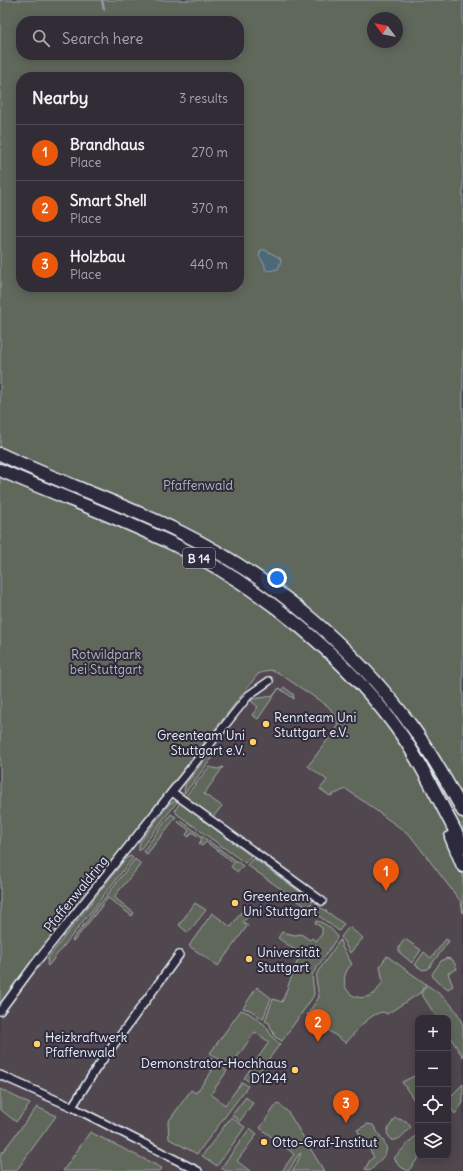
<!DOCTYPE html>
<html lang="en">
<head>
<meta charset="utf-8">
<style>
  body { margin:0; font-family:Delius,sans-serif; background:#3d3842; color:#f1f3f6 }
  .controls { position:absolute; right:12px; bottom:12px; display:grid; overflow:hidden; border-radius:8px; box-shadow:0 2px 10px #0003 }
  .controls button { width:36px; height:36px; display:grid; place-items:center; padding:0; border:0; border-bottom:1px solid #4d4851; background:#322c36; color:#f1f3f6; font:20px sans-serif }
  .compass { position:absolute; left:367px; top:12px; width:36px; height:36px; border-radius:50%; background:#322c36; box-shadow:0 2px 10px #0003; rotate:302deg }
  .you { position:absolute; left:277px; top:578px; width:14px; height:14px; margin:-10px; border:3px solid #fff; border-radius:50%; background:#1a73e8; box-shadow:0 0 0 6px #1a73e833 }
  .badge { display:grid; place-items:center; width:26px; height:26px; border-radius:50%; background:#ea580c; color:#fff; font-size:13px; font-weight:700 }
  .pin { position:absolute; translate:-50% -33px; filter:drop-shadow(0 1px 2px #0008) }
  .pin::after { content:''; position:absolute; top:21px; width:14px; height:12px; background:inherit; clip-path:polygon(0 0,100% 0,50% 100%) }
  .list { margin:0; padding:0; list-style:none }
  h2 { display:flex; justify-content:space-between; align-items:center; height:52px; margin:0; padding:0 16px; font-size:17px }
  h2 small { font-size:13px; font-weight:400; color:#a8a7ad }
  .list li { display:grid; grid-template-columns:26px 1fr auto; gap:12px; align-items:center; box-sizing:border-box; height:56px; padding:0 16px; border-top:1px solid #4d4851 }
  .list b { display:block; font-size:15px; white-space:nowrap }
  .list p { margin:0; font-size:13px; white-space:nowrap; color:#a8a7ad }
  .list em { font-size:13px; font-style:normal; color:#a8a7ad }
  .icon { flex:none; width:22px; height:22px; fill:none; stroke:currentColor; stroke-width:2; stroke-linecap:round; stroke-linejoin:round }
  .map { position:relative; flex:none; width:463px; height:1171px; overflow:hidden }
  .search { position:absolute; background:#322c36; box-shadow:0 2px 10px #0003; left:16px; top:16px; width:228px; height:44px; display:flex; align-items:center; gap:10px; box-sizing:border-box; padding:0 14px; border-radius:16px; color:#a8a7ad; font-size:15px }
  .panel { position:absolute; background:#322c36; box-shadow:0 2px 10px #0003; left:16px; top:72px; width:228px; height:220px; border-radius:16px }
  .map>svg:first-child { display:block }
  .built { fill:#51474f; fill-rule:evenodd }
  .green { fill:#60685b; stroke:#a4acaa; fill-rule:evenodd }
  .water { fill:#4e6778; stroke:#8c9eab }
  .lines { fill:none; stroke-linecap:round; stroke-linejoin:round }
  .stream { stroke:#8c9eab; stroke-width:2.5 }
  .minor-casing { stroke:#e8f1f8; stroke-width:10 }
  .trunk-casing { stroke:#e8f1f8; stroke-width:15 }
  .minor { stroke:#2f2a3d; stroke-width:7 }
  .trunk { stroke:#2f2a3d; stroke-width:12 }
  .poi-dot { fill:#ffd166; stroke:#2f2a3d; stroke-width:1.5 }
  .labels { text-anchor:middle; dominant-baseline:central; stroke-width:4; stroke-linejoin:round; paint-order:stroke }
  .shield { fill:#2f2a3d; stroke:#b0b5c0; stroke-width:1 }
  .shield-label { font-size:12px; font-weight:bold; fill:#e8f1f8 }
  .park-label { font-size:13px; fill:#b2bab9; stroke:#2f2a3d }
  .poi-label { font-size:13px; fill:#e8f1f8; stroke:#2f2a3d; text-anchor:start }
  .street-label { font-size:13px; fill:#e8f1f8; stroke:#2f2a3d }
</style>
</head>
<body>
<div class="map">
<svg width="463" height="1171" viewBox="0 0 463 1171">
  <rect width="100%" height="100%" fill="#433b48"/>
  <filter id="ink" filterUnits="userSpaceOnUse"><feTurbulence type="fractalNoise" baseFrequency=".025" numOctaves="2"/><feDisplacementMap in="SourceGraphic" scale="8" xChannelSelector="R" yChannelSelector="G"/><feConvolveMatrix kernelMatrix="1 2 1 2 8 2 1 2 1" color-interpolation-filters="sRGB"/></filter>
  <g filter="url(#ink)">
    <path class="built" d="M269 670 277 672 329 707 335 716 338 726 308 766 327 780 321 789 330 796 346 789 410 835 461 902 463 913V1171H0V1005L258 674ZM418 1018H448V1156H418Z"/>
    <g class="green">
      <path d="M0 0H463V913L461 902 410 835 346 789 330 796 320 789 327 780 308 766 338 726 335 716 329 707 277 672 269 670 258 674 0 1005ZM373 18H397V42H373ZM21 21H239V55H21ZM21 77H239V287H21Z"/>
      <polygon points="284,687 293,694 294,699 279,688 258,719 252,715 258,707 251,701 253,699 273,696 279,688 282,690"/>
      <polygon points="213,749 217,752 184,794 185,785"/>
      <polygon points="209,767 218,769 223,767 204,794 222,806 213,817 188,800 185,797"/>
      <polygon points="175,801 177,802 139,851 139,845 140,842 169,804"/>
      <polygon points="180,803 251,856 245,863 177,814 175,810"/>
      <polygon points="171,814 176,817 147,854 143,851"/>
      <polygon points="180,820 243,866 238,872 231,867 234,863 206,842 202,846 199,844 202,839 192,832 189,837 186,835 189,830 178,822"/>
      <polygon points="131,856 133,858 48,966 47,964 48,958 126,858"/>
      <polygon points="253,858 313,901 308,908 247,865"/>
      <polygon points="135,859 141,864 114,897 134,913 132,916 108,898 74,941 72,940"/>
      <polygon points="195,903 206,910 188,933 179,925"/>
      <polygon points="316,904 344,924 339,931 311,910"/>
      <polygon points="241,912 248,917 243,922 248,925 218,966 189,946 212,913 231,927"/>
      <path d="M316 921C323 921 336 931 337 938L312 975 314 993 313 997 282 1041 275 1037 269 1023 265 1021 273 999 282 1002 297 962 302 955 278 938 282 932 295 935 301 934 310 940 312 938 316 941 322 934V928L315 923Z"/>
      <polygon points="349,927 363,938 350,953 341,937"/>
      <polygon points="405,939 421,950 412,963 399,952 399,947"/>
      <polygon points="446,939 449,941 428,969 423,970 415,965 424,952 431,958"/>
      <path d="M340 940 342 947 352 964C336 979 347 1004 370 996 371 995 374 994 375 993 378 990 380 985 383 982L380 966 387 956 426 984 420 993 387 1014 383 1012C368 1014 356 1032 346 1043L307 1015 319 997 316 979 317 973Z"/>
      <polygon points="447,958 453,960 457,969 448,973 453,986 448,989 434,979 432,974 441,961"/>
      <path d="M427 985C443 996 457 1006 463 1026 463 1035 463 1048 463 1057L448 1034V1018H437L421 993Z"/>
      <polygon points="257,987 271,998 263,1019 250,1010 243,1008"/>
      <polygon points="241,1010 249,1013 265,1025 273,1038 280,1044 251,1083 244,1078 269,1042 255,1032 230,1067 210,1053"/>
      <polygon points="208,1056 227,1071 211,1094 225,1105 242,1082 248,1086 197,1154 169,1139 168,1122 191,1090 196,1093 212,1071 202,1064"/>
      <polygon points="414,1076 418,1077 418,1106 402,1082"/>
      <polygon points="463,1084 463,1103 455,1114 448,1104 448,1099"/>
      <polygon points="0,1089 30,1104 16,1122 0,1109"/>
      <polygon points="246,1097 253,1103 240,1121 232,1115"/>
      <polygon points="279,1104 288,1112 324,1171 292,1171 297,1163 301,1153 298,1155 289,1171 282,1171 294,1154 260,1128 276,1105"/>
      <polygon points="37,1107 56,1116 16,1171 0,1171 0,1155"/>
      <polygon points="231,1117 245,1127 217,1166 202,1156"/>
      <path d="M395 1118 406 1121 411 1127C405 1132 400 1142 391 1140L387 1133 388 1129Z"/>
      <path d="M368 1124 373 1125C390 1152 393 1147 370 1171L365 1169 370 1160 374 1157 357 1130Z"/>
      <polygon points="250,1128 257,1134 237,1161 250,1171 226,1171 221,1168"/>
      <polygon points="90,1132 162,1168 160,1171 63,1171"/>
      <polygon points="418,1133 418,1156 420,1156 408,1171 399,1166 394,1158"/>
    </g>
    <polygon class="water" points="261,250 265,250 280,258 281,261 278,269 268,271 265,269 265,265 259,256"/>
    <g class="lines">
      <polyline class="stream" points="102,0 104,9"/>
      <g class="minor-casing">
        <g id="minor">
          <polyline points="172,792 322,901"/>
          <polyline points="0,1011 34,965 249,695 269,681"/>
          <polyline points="0,1075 72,1107 198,1171"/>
          <polyline points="72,1107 96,1069 179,955"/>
        </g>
      </g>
      <g class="trunk-casing">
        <g id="trunk">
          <path d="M0 454C59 482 121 503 180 532 271 577 353 646 413 728 432 754 447 782 463 811"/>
          <path d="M0 470C57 495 115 516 171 543 258 584 351 660 405 740 427 774 444 810 463 846"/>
          <polyline points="451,837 463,866"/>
        </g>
      </g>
      <use href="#minor" class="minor"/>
      <use href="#trunk" class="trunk"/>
    </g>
  </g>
  <g class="poi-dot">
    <circle cx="266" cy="724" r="4"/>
    <circle cx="253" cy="742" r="4"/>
    <circle cx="235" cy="903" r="4"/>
    <circle cx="249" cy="959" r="4"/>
    <circle cx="37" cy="1044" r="4"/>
    <circle cx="295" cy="1070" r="4"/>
    <circle cx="264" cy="1142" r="4"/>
  </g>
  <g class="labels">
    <rect class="shield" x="183" y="548" width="32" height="20" rx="3"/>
    <g class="shield-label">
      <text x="199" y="558">B 14</text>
    </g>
    <g class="park-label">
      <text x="198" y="485">Pfaffenwald</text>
      <text x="106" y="654">Rotwildpark<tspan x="106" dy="15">bei Stuttgart</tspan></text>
    </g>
    <g class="poi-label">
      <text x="274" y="717">Rennteam Uni<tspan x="274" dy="15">Stuttgart e.V.</tspan></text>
      <text x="245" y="735" text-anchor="end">Greenteam Uni<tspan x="245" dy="15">Stuttgart e.V.</tspan></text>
      <text x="243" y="896">Greenteam<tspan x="243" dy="15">Uni Stuttgart</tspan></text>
      <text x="257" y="952">Universität<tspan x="257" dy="15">Stuttgart</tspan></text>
      <text x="45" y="1037">Heizkraftwerk<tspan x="45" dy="15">Pfaffenwald</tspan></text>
      <text x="287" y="1063" text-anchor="end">Demonstrator-Hochhaus<tspan x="287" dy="15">D1244</tspan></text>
      <text x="272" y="1142">Otto-Graf-Institut</text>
    </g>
    <g class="street-label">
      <text transform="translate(76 894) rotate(-51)">Pfaffenwaldring</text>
    </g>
  </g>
</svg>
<div class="controls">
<button>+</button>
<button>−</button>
<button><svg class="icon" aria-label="locate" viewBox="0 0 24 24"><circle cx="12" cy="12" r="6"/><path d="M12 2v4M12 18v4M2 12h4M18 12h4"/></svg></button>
<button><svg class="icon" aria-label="layers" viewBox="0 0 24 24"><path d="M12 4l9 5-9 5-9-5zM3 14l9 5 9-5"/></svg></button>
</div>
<svg class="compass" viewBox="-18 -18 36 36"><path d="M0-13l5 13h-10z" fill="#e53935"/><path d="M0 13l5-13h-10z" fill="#a8a7ad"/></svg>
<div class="you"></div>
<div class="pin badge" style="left:386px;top:891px">1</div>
<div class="pin badge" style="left:318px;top:1042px">2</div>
<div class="pin badge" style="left:346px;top:1123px">3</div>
<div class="search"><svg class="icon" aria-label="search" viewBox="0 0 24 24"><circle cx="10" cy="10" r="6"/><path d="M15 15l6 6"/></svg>Search here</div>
<section class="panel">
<h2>Nearby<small>3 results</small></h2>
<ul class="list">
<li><span class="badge">1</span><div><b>Brandhaus</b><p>Place</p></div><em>270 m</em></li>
<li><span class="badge">2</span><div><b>Smart Shell</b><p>Place</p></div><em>370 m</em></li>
<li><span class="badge">3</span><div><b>Holzbau</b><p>Place</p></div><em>440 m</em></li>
</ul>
</section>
</div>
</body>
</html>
